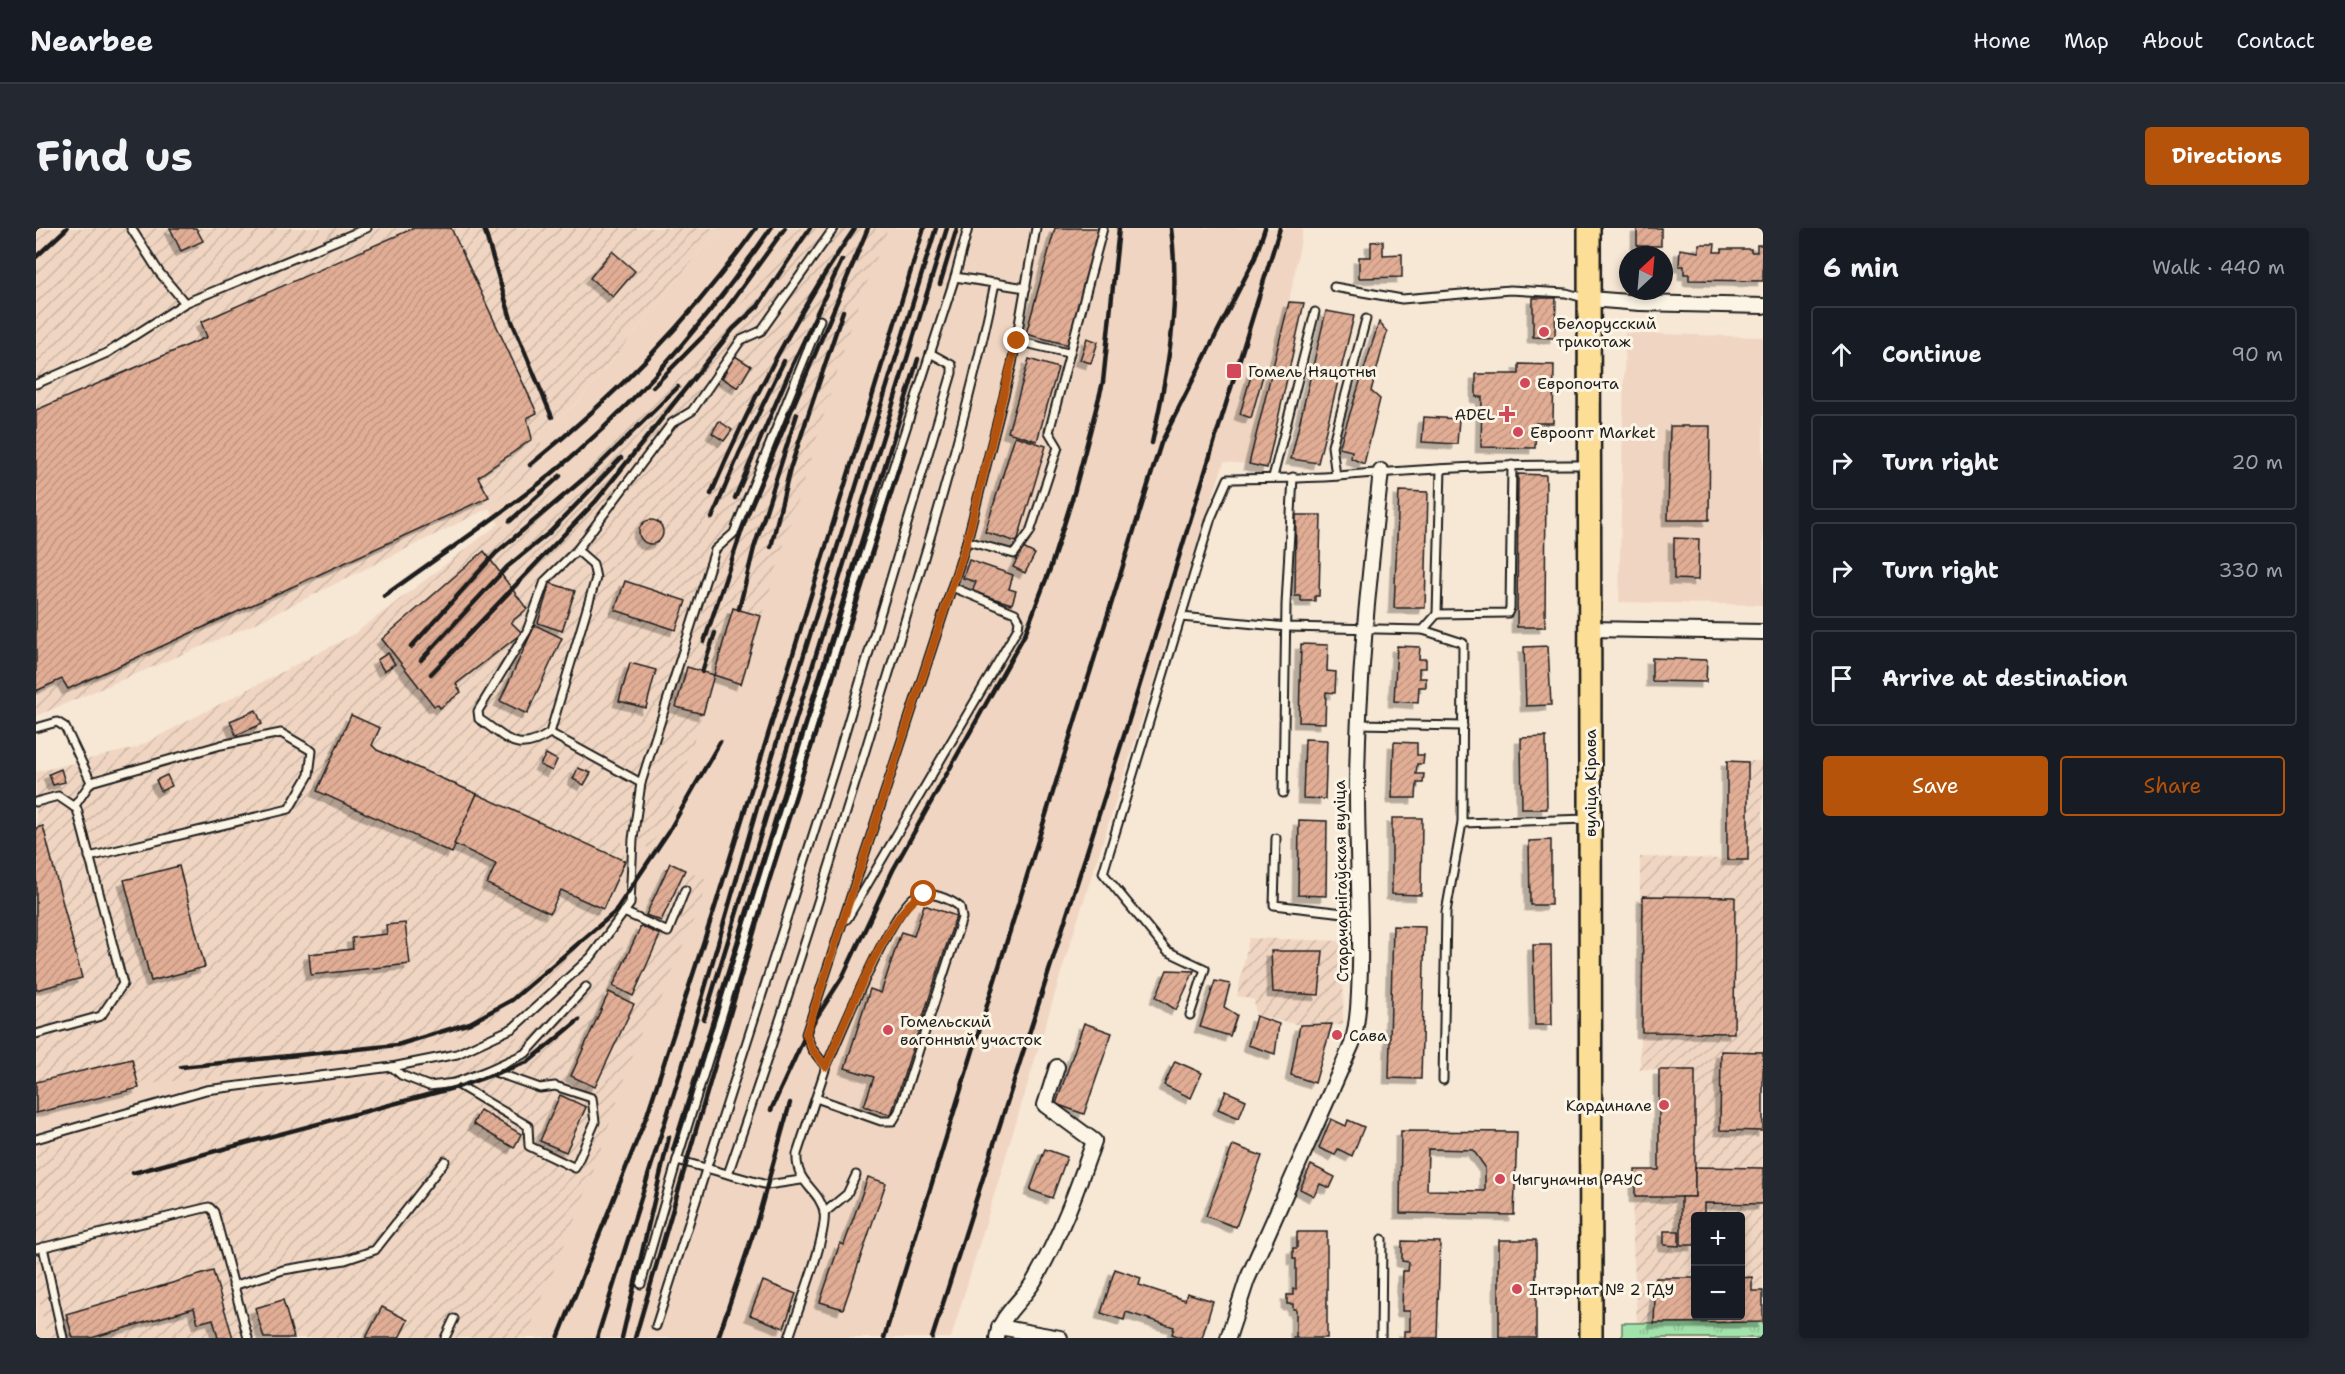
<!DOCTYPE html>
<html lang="en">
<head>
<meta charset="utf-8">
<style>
  body { margin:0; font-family:"Shantell Sans",sans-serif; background:#242831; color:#f1f3f6 }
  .controls { position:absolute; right:18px; bottom:18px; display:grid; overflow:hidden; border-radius:6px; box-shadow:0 3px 9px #0003 }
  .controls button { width:54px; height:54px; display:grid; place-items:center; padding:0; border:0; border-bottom:2px solid #363941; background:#171b24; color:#f1f3f6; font:30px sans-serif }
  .compass { position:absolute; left:1583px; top:18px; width:54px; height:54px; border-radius:50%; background:#171b24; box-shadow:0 3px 9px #0003; rotate:26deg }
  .stop { position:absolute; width:18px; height:18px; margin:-14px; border:4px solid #b45309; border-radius:50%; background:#fff }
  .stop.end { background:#b45309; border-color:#fff; box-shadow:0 2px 6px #0008 }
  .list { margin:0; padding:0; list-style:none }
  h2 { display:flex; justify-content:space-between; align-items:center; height:78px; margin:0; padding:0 24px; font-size:26px }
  h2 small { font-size:20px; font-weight:400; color:#9ea1a6 }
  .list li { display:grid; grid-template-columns:39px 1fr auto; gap:18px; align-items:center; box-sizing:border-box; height:96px; margin:0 12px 12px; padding:0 12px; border:2px solid #363941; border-radius:6px }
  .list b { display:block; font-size:22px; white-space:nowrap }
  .list em { font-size:20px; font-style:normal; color:#9ea1a6 }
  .actions { display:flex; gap:12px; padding:18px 24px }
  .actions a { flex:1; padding:14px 0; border:2px solid #b45309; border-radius:6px; text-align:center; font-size:21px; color:#b45309 }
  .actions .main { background:#b45309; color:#fff }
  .icon { flex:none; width:33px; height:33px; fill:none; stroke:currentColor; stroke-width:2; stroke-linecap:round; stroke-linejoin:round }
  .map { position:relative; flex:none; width:1727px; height:1110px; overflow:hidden; border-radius:6px }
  header { display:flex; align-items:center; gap:36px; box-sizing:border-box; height:84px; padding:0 30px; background:#171b24; border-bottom:2px solid #363941 }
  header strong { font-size:28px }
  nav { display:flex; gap:33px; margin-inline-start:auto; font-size:21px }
  .intro { display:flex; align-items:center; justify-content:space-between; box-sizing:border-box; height:144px; padding:0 36px }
  h1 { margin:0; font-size:42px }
  .button { padding:15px 27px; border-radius:6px; background:#b45309; color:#fff; font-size:21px; font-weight:700 }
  main { display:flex; gap:36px; padding:0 36px }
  aside { flex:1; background:#171b24; border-radius:6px; box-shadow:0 3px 9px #0003 }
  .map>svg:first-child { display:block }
  .built { fill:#f0d6c2 }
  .industrial { fill:url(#industrial-furrows); fill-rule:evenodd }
  .park { fill:url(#park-tufts); stroke:#5f7f64; stroke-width:1.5 }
  .building { fill:url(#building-hatch); stroke:#1c1c1c; stroke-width:1.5; fill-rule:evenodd; filter:url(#shadow) }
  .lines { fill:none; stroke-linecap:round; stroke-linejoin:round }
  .service-casing { stroke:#1c1c1c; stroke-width:11 }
  .minor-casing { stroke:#1c1c1c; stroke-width:18 }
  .primary-casing { stroke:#1c1c1c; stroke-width:26 }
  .service { stroke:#fcf5e5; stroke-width:7 }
  .minor { stroke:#fcf5e5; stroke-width:14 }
  .primary { stroke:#fcde96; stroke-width:21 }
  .rail { stroke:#1c1c1c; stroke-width:4.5 }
  .route { stroke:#b45309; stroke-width:8 }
  .poi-dot { fill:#d1495b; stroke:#fcf5e5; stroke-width:2 }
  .labels { text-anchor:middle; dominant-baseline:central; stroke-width:6; stroke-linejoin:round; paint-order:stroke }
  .poi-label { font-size:16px; fill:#1c1c1c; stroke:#fcf5e5; text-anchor:start }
  .street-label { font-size:16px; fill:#1c1c1c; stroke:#fcf5e5 }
</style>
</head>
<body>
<header>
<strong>Nearbee</strong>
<nav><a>Home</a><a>Map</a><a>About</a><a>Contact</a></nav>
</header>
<div class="intro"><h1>Find us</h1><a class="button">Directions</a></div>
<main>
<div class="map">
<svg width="1727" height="1110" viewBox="0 0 1727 1110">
  <defs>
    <pattern id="industrial-furrows" width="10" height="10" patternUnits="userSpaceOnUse" patternTransform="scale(1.5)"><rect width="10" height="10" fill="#f0d6c2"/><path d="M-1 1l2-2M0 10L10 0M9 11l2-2" fill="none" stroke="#cdb7a6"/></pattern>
    <pattern id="park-tufts" width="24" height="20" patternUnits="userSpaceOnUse" patternTransform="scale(1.5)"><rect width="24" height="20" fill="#a2e2ab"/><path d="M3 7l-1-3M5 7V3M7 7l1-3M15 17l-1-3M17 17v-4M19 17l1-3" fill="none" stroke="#8bc193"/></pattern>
    <pattern id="building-hatch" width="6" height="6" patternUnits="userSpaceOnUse" patternTransform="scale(1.5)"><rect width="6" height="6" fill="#e1ad95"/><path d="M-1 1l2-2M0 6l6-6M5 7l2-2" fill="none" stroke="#c09480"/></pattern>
    <filter id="shadow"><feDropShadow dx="-5.5" dy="5.5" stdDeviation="0" flood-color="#0004"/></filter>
  </defs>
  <rect width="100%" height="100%" fill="#f7e7d5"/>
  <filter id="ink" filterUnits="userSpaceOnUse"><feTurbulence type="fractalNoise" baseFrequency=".0167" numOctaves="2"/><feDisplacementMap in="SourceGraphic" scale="12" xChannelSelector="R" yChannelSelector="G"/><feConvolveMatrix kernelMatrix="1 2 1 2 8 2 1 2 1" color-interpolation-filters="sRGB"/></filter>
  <g filter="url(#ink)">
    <g class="built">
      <polygon points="683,0 1267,0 1253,74 1213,236 1188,234 1030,729 915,1110 0,1110 0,544 100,520 317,407 463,296 453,280 509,231 503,205 543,173"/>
      <polygon points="1589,105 1727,109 1727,377 1583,374"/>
    </g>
    <g class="industrial">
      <polygon points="0,0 683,0 543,173 503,205 509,231 453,280 214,398 0,488"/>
      <polygon points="760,0 852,0 819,86 705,456 678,448 633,592 612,620 584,604 589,633 557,697 564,705 539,731 475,781 428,806 387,820 155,853 128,853 0,885 0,544 100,520 317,407 464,295 473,303 626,165 696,88"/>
      <path d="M1691 533H1727V1094L1601 1095 1596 993 1599 942H1623V842L1604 841V629L1690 631ZM1660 988H1704V1088H1660Z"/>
      <polygon points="634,635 673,653 619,787 612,784 552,959 490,1110 11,1110 0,1058 0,920 180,871 354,851 412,839 485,807 576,717 594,720"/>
      <polygon points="1213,710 1308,713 1307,797 1264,797 1220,788 1218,772 1201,768"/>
    </g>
    <polygon class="park" points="1727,1094 1727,1110 1586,1110 1586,1095"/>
    <g class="building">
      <polygon points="134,0 160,0 167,13 145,23"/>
      <polygon points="378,0 415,0 501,185 491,190 496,211 442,249 453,269 32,461 26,451 0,463 0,182 171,109 165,94"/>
      <polygon points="1019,0 1065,0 1033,117 990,106"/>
      <rect x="1601" y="0" width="24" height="18"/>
      <polygon points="1347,13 1347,27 1366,26 1366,49 1323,50 1323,29 1335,29 1335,14"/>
      <polygon points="1663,16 1679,16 1678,24 1686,24 1686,21 1715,21 1715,24 1721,24 1721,17 1727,17 1727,53 1653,52 1653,46 1648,46 1648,38 1643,38 1644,21 1663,24"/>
      <polygon points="576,23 599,43 577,69 554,50"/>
      <polygon points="1497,70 1520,70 1519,110 1497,109"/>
      <polygon points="1253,74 1268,75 1231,240 1213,236"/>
      <polygon points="1290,83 1318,88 1282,235 1255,231"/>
      <polygon points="1343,94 1351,104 1335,163 1344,171 1328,236 1315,230 1316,223 1303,220"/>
      <polygon points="1051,110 1062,114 1055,135 1044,132"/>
      <polygon points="699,128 715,138 702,160 686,150"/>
      <polygon points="993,131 1022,140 1001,213 972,204"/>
      <polygon points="1483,136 1518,137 1517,195 1500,195 1499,220 1445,219 1446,169 1440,169 1440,146 1483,146"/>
      <polygon points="1217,141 1228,144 1215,190 1204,186"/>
      <polygon points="1388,189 1423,191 1421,216 1386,214"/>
      <polygon points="683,193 696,202 688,213 676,205"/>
      <polygon points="1634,198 1674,198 1673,292 1632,292"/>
      <polygon points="979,208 1010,218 981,314 949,304"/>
      <polygon points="1482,246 1510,247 1509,399 1481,399"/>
      <polygon points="1363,263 1392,264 1389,380 1358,380"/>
      <polygon points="1260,287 1285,287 1283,368 1279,368 1279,373 1265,373 1265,368 1259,368"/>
      <circle cx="615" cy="304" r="12"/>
      <polygon points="1638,310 1663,311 1662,352 1638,351"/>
      <polygon points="987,320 999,326 989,345 977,339"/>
      <polygon points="448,323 491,381 475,394 486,405 420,456 425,464 404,480 402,477 398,478 346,411"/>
      <polygon points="933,332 977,347 973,361 980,363 976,376 936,364 940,354 927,350"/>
      <polygon points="589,353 650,373 640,402 579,382"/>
      <polygon points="514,355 539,363 526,403 502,395"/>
      <polygon points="697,380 725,388 705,456 678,447"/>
      <polygon points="499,397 526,410 491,486 464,473"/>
      <polygon points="1265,416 1292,417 1291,443 1300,444 1299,465 1290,464 1289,495 1263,494"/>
      <polygon points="1361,418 1384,419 1383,431 1390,431 1390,440 1383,440 1383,450 1390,450 1390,459 1383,459 1382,475 1358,473"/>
      <polygon points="1512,418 1515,477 1490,478 1488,419"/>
      <polygon points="352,425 359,436 348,443 341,432"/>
      <polygon points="1616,430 1671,432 1670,454 1616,453"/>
      <polygon points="594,435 620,442 610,480 583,473"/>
      <polygon points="651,439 678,447 667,486 640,479"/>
      <polygon points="220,482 226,496 200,507 194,493"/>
      <polygon points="315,487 344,500 336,517 341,522 441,566 416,625 281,563"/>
      <polygon points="1510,509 1511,581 1486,581 1485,510"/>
      <polygon points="1269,511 1291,512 1289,571 1267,570"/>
      <polygon points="1358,514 1381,515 1381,527 1388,527 1387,536 1381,536 1380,546 1388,546 1387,555 1381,555 1380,570 1356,570"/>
      <polygon points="510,526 521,532 516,543 504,537"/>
      <polygon points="1691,533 1712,534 1712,632 1691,632"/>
      <polygon points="542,540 555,545 548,557 537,551"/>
      <polygon points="25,541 29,554 17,557 13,546"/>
      <polygon points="131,547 136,558 125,563 120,552"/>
      <polygon points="441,566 589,633 567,681 525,662 514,685 451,656 460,636 418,616"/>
      <polygon points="1356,590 1386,590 1385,667 1356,666"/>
      <polygon points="1263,592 1291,593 1290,668 1262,667"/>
      <polygon points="7,598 46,750 0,762 0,600"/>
      <polygon points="1515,612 1515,677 1494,677 1493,613"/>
      <polygon points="634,635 649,642 625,693 610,687"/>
      <polygon points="143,638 169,739 115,753 88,652"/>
      <polygon points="1607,668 1699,669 1698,805 1606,804"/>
      <polygon points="888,677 920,688 855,887 828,878 838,849 809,840 834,761 845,765 865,704 878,708"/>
      <polygon points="369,695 374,736 275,747 273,726 317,721 316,710 351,706 350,697"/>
      <polygon points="605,698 624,707 597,768 577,758"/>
      <polygon points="1357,698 1389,699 1385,851 1353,850"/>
      <polygon points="1497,717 1515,717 1516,797 1499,797"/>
      <polygon points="1235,723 1287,723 1283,767 1237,764"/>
      <polygon points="1131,742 1158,743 1140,782 1120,769"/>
      <polygon points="1179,753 1194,756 1188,779 1201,787 1194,808 1164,799"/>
      <polygon points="573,764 598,776 559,859 535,848"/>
      <polygon points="1220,788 1243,796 1239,826 1212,817"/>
      <polygon points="1048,795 1076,805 1048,886 1020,876"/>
      <polygon points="1296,796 1279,855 1255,847 1264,797"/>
      <polygon points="1685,823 1727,824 1727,903 1684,902"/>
      <polygon points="96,831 103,860 0,885 0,854"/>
      <polygon points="1139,833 1166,845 1155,870 1128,857"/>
      <polygon points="1623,842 1659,842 1659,969 1599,969 1599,942 1623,942"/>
      <polygon points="1190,863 1210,872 1203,890 1182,881"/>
      <polygon points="524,867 550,879 530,924 504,913"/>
      <polygon points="444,882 485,906 478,920 437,896"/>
      <polygon points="1295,891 1310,898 1312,892 1328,899 1316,928 1302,921 1299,927 1283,920"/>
      <path d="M1365 903 1481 904 1478 987 1364 985ZM1392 921 1437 922 1449 939V963L1391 962Z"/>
      <polygon points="1197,917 1226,928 1200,999 1170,988"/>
      <polygon points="1009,921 1031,929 1016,970 994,962"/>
      <polygon points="1275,937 1299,949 1294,960 1284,956 1278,968 1264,961"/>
      <polygon points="1659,939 1727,940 1727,976 1668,975 1668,988 1660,988 1660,1017 1645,1017 1645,969 1659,969"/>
      <polygon points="832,949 850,955 807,1081 784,1074 804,1015 808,1017"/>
      <polygon points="1628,1003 1643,1003 1643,1018 1628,1017"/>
      <polygon points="1261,1004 1291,1004 1291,1110 1256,1110 1260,1109 1260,1081 1257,1081 1257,1076 1251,1076 1251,1067 1257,1067 1257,1061 1260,1061 1260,1031 1257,1031 1257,1020 1261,1020"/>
      <rect x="1463" y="1012" width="37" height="98"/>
      <polygon points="1366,1013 1404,1014 1401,1110 1368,1110 1368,1103 1374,1103 1374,1083 1366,1083 1367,1043 1372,1043 1373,1034 1366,1033"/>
      <polygon points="1079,1041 1105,1050 1103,1057 1149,1072 1151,1065 1177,1073 1166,1110 1147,1110 1136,1106 1138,1099 1090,1084 1088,1092 1065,1085"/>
      <polygon points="177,1043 197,1110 182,1110 177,1091 162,1095 158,1080 55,1110 37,1110 30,1086"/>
      <polygon points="1716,1049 1716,1063 1727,1063 1727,1094 1618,1095 1620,1050 1660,1050 1660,1088 1704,1088 1704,1050"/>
      <polygon points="727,1053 760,1066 748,1100 714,1087"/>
      <polygon points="247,1072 258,1110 228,1110 219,1080"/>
      <polygon points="346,1079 372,1092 363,1110 330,1110"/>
    </g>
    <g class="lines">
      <g class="service-casing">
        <g id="service">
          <polyline points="95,0 123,44 149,75"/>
          <polyline points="932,0 919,49 990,60"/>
          <polyline points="1298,59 1366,71 1474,62 1530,65 1552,71"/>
          <polyline points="981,113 1032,125"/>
          <polyline points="0,156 71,125 149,75 331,0"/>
          <polyline points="1405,241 1401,386 1472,385 1474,380 1476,237"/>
          <polyline points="1300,248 1296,218 1330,91"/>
          <polyline points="1237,249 1279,84"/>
          <polyline points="931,313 978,326 994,304 1022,219 1013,204 1067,0"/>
          <polyline points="1145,389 1251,399 1387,402 1401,386"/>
          <polyline points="1387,402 1427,415 1426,595 1410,684 1407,852"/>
          <polyline points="1322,496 1427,498"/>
          <polyline points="0,500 21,494 29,499 55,554 185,517 245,505 276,523 273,547 253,581 53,629"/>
          <path d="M514 505C480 527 472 510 443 491L442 483 491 403 509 353 541 322"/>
          <polyline points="605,555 514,505 560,350 557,336 541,322 636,195 656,183 705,112 725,103 798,0"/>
          <polyline points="1247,565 1250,377 1257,249"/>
          <polyline points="0,574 22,568 41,581 87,756 65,788 0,806"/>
          <polyline points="38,579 55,554"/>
          <polyline points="1426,595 1552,591"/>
          <polyline points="1240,610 1238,677 1325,687"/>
          <polyline points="588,684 632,704 649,662"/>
          <polyline points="811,691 982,400 983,392 979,385 916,359"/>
          <path d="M1154 787 1169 741 1131 723 1067 645 1175 290 1192 251C1229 250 1266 251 1302 248 1385 241 1469 236 1552 237"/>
          <polyline points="356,839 365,847 393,858 419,855 492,898 493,918 539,940 559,894 556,870 519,858 504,860 453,842 490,825 550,759"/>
          <polyline points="419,855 453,842"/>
          <path d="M780 870 845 893H857L863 883 926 690 924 679C914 671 893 662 880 668 857 678 803 809 790 839"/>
          <polyline points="0,911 170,862 356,839 421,826 477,800 555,729 594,676 597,611 605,555 679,322 698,305 784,92"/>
          <path d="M692 946C746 790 796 632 844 474 887 335 930 197 959 55"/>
          <polyline points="765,952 731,957 641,932 824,342 919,49"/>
          <polyline points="788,985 811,966 820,947"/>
          <polyline points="7,1019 27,1110"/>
          <polyline points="0,1021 173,979 178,984 212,1110"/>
          <polyline points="605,1056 641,932"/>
          <polyline points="197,1058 247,1042 309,1032 339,1022 409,933"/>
          <polyline points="620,1098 799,538 916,145 916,137 894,125"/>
          <polyline points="409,1110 418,1091"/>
          <path d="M753 1110C761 1084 792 1006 788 984 783 960 759 956 761 926L790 839 776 821 770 806 931 313 976 136 1000 0"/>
          <polyline points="1345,1110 1346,1011"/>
        </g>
      </g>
      <g class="minor-casing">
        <g id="minor">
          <polyline points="1554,71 1604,75 1727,78"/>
          <polyline points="1553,401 1727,404"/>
          <polyline points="963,1099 1024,1110"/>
          <path d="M961 1110C964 1087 987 1072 998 1053 1024 1008 1041 962 1058 913L1009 877 1021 839"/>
          <path d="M1192 1110 1211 1052 1316 816C1323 791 1323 765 1324 739 1325 681 1321 624 1321 566 1321 458 1333 351 1345 243"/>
        </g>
      </g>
      <g class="primary-casing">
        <polyline id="primary" points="1553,0 1555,1110"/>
      </g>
      <use href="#service" class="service"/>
      <use href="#minor" class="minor"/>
      <use href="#primary" class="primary"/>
      <g class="rail">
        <polyline points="448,0 475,91 516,189"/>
        <polyline points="0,29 31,0"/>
        <polyline points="904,56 921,0"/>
        <polyline points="617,159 681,94 749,0"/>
        <path d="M1116 215C1132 143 1145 74 1135 0"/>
        <path d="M494 237C583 165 653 93 720 0"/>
        <path d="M675 266C715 172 761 84 819 0"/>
        <polyline points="699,270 755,140 806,32"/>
        <polyline points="676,290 703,226 748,133"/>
        <polyline points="474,293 524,248"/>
        <polyline points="735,319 754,241 807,83"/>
        <path d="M348 368C403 328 461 290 514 247 599 178 673 90 735 0"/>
        <polyline points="703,381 718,320 761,186"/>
        <polyline points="668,414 710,290 832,0"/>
        <polyline points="375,419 460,325 558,242 642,159"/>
        <polyline points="385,432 471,339 514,304 585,230"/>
        <polyline points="666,444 679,405"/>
        <polyline points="395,446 560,273 697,101 722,78 774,0"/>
        <polyline points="668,791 911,0"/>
        <polyline points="145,839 361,817 434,795 476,772 578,685 633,603 684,514"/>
        <polyline points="735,882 770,806 807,748 857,642 989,406 1014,341 1038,265 1067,154 1083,0"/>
        <polyline points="637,922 882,131"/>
        <polyline points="97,945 425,858 492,834 543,792"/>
        <polyline points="522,1110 611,887 679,679 888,0"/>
        <polyline points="561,1110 645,843 730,549 900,0"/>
        <polyline points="586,1110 633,909"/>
        <polyline points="599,1110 733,653 869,221"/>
        <polyline points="682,1110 720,997 754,875"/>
        <polyline points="848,1110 1125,215 1219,30 1229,0"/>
        <polyline points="896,1110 1092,495 1244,0"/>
      </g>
    </g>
  </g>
  <g class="lines" filter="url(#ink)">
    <path class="route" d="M888 666C855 674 805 804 790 839L776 821 770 806 931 313 981 113"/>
  </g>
  <g class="poi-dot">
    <circle cx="1508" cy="104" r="6"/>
    <rect x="1190" y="135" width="16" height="16" rx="3"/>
    <circle cx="1489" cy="155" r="6"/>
    <path d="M1468 177h6v6h6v6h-6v6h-6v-6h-6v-6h6z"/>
    <circle cx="1482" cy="204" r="6"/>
    <circle cx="852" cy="802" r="6"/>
    <circle cx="1301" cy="807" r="6"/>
    <circle cx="1628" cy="877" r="6"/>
    <circle cx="1464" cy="951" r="6"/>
    <circle cx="1481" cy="1061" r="6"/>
  </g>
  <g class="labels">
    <g class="poi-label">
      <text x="1520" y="95">Белорусский<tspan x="1520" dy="18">трикотаж</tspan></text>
      <text x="1212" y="143">Гомель Няцотны</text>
      <text x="1501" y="155">Европочта</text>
      <text x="1459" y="186" text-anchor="end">ADEL</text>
      <text x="1494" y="204">Евроопт Market</text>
      <text x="864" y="793">Гомельский<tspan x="864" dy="18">вагонный участок</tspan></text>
      <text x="1313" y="807">Сава</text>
      <text x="1616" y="877" text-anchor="end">Кардинале</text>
      <text x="1476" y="951">Чыгуначны РАУС</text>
      <text x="1493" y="1061">Інтэрнат № 2 ГДУ</text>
    </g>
    <g class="street-label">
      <text transform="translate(1554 555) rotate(-90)">вуліца Кірава</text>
      <text transform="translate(1305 653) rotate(-91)">Старачарнігаўская вуліца</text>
    </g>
  </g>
</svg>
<div class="controls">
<button>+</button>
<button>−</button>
</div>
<svg class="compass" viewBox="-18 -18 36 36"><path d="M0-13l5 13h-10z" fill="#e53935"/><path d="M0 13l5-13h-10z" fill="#9ea1a6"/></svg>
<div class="stop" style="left:888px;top:666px"></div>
<div class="stop end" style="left:981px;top:113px"></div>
</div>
<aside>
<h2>6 min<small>Walk · 440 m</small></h2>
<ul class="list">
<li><svg class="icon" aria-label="ahead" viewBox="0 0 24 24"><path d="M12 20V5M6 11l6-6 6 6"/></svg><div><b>Continue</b></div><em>90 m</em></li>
<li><svg class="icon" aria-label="right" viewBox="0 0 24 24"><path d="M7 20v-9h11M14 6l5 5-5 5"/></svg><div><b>Turn right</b></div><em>20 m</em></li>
<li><svg class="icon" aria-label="right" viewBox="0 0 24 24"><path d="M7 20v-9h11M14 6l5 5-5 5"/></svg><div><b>Turn right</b></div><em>330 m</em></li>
<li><svg class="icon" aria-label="arrive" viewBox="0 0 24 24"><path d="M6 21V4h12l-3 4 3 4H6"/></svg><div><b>Arrive at destination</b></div></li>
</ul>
<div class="actions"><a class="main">Save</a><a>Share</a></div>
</aside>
</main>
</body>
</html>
